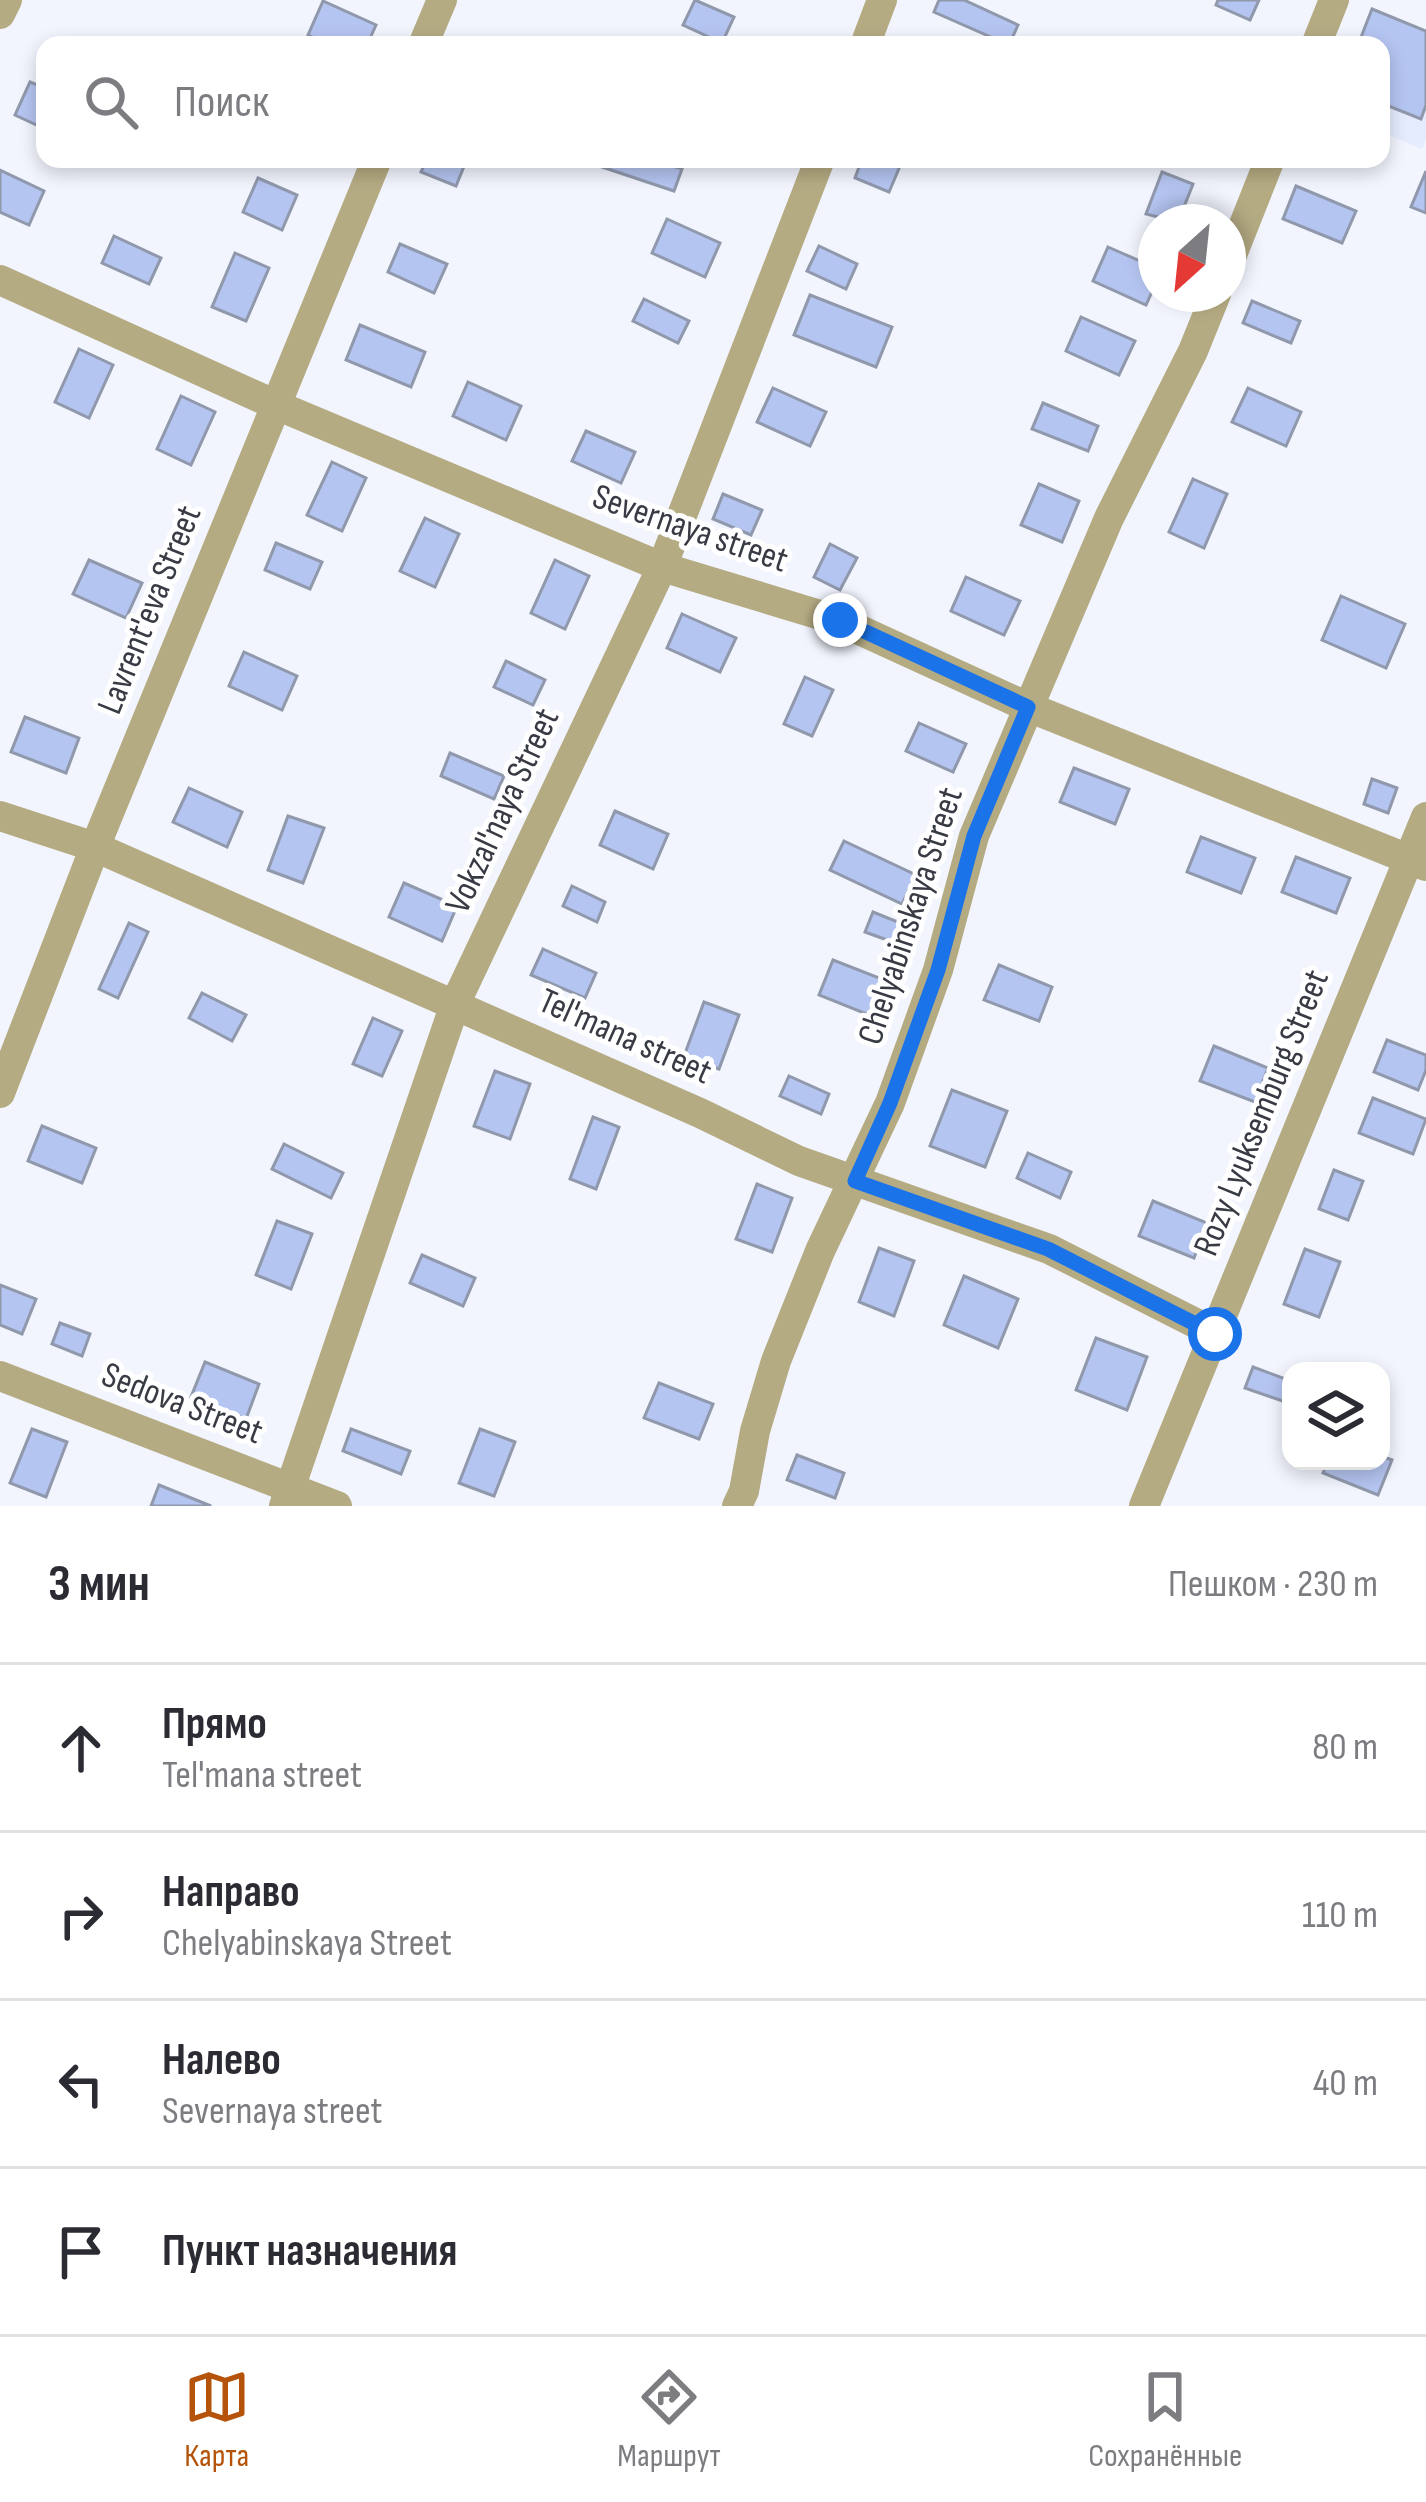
<!DOCTYPE html>
<html lang="ru">
<head>
<meta charset="utf-8">
<style>
  body { margin:0; font-family:"Sofia Sans Condensed",sans-serif; background:#f2f2f3; color:#2b2b33 }
  .controls { position:absolute; right:36px; bottom:36px; display:grid; overflow:hidden; border-radius:24px; box-shadow:0 6px 18px #0003 }
  .controls button { width:108px; height:108px; display:grid; place-items:center; padding:0; border:0; border-bottom:3px solid #e1e1e2; background:#fff; color:#2b2b33; font:60px sans-serif }
  .compass { position:absolute; left:1138px; top:204px; width:108px; height:108px; border-radius:50%; background:#fff; box-shadow:0 6px 18px #0003; rotate:207deg }
  .stop { position:absolute; width:36px; height:36px; margin:-27px; border:9px solid #1a73e8; border-radius:50%; background:#fff }
  .stop.end { background:#1a73e8; border-color:#fff; box-shadow:0 3px 12px #0008 }
  .list { margin:0; padding:0; list-style:none }
  h2 { display:flex; justify-content:space-between; align-items:center; height:156px; margin:0; padding:0 48px; font-size:51px }
  h2 small { font-size:39px; font-weight:400; color:#7c7c81 }
  .list li { display:grid; grid-template-columns:78px 1fr auto; gap:36px; align-items:center; box-sizing:border-box; height:168px; padding:0 48px; border-top:3px solid #e1e1e2 }
  .list b { display:block; font-size:45px; white-space:nowrap }
  .list p { margin:0; font-size:39px; white-space:nowrap; color:#7c7c81 }
  .list em { font-size:39px; font-style:normal; color:#7c7c81 }
  .icon { flex:none; width:66px; height:66px; fill:none; stroke:currentColor; stroke-width:2; stroke-linecap:round; stroke-linejoin:round }
  .map { position:relative; flex:none; width:1426px; height:1506px; overflow:hidden }
  .search { position:absolute; background:#fff; box-shadow:0 6px 18px #0003; left:36px; right:36px; top:36px; height:132px; display:flex; align-items:center; gap:30px; box-sizing:border-box; padding:0 42px; border-radius:24px; color:#7c7c81; font-size:45px }
  .sheet { height:828px; background:#fff }
  nav { display:flex; justify-content:space-around; align-items:center; box-sizing:border-box; height:168px; border-top:3px solid #e1e1e2; background:#fff; font-size:33px; color:#7c7c81 }
  nav a { display:grid; justify-items:center; gap:6px }
  nav .on { color:#b45309 }
  .map>svg:first-child { display:block }
  .built { fill:#e5ecfd }
  .building { fill:#b5c5f1; stroke:#9098ac; stroke-width:3 }
  .lines { fill:none; stroke-linecap:round; stroke-linejoin:round }
  .minor { stroke:#b5ab83; stroke-width:30 }
  .route { stroke:#1a73e8; stroke-width:15 }
  .labels { text-anchor:middle; dominant-baseline:central; stroke-width:10; stroke-linejoin:round; paint-order:stroke }
  .street-label { font-size:36px; fill:#383b44; stroke:#fff }
</style>
</head>
<body>
<div class="map">
<svg width="1426" height="1506" viewBox="0 0 1426 1506">
  <rect width="100%" height="100%" fill="#f2f5fe"/>
  <polygon class="built" points="1372,9 1426,31 1426,139 1422,149 1381,132 1381,45 1358,45"/>
  <g class="building">
    <polygon points="695,0 734,17 722,43 683,25"/>
    <polygon points="939,0 964,0 1018,25 1009,45 934,12"/>
    <polygon points="1218,0 1259,0 1250,20 1216,5"/>
    <polygon points="323,1 376,25 367,45 329,45 308,35"/>
    <polygon points="1372,9 1426,31 1426,105 1421,119 1381,103 1381,45 1358,45"/>
    <polygon points="30,82 45,88 45,129 15,115"/>
    <polygon points="427,159 467,159 456,186 421,172"/>
    <polygon points="598,159 651,159 682,169 674,191 596,165"/>
    <polygon points="862,159 903,159 889,192 855,178"/>
    <polygon points="0,170 44,191 29,225 0,212"/>
    <polygon points="1426,171 1426,213 1411,207"/>
    <polygon points="1162,172 1193,184 1178,222 1146,214"/>
    <polygon points="258,178 297,195 282,230 243,212"/>
    <polygon points="1296,186 1356,211 1342,243 1283,219"/>
    <polygon points="667,219 720,243 705,277 652,253"/>
    <polygon points="114,236 161,258 149,284 102,263"/>
    <polygon points="400,244 447,264 434,293 388,272"/>
    <polygon points="819,246 857,264 846,289 807,271"/>
    <polygon points="1108,247 1156,268 1156,283 1146,305 1093,281"/>
    <polygon points="235,253 269,268 246,321 212,307"/>
    <polygon points="810,295 892,327 876,367 794,335"/>
    <polygon points="644,299 689,321 678,343 633,321"/>
    <polygon points="1252,301 1300,321 1291,343 1243,323"/>
    <polygon points="1081,317 1135,341 1119,375 1066,351"/>
    <polygon points="360,325 425,352 411,387 346,360"/>
    <polygon points="79,349 113,365 89,418 55,402"/>
    <polygon points="468,382 521,406 506,440 453,416"/>
    <polygon points="773,388 826,412 810,446 757,422"/>
    <polygon points="1248,388 1301,412 1286,446 1232,422"/>
    <polygon points="181,396 215,412 191,465 157,449"/>
    <polygon points="1043,403 1098,426 1088,451 1032,429"/>
    <polygon points="586,431 635,452 621,483 572,461"/>
    <polygon points="332,462 366,478 342,531 307,515"/>
    <polygon points="1193,479 1227,494 1204,548 1169,532"/>
    <polygon points="1039,484 1079,501 1062,542 1021,525"/>
    <polygon points="723,494 762,510 751,535 713,519"/>
    <polygon points="425,518 459,534 435,587 400,571"/>
    <polygon points="276,543 322,562 310,589 265,570"/>
    <polygon points="830,544 857,558 840,590 814,577"/>
    <polygon points="89,560 142,583 126,618 73,594"/>
    <polygon points="555,560 589,576 565,629 531,613"/>
    <polygon points="966,577 1020,601 1004,635 951,611"/>
    <polygon points="1341,596 1405,624 1386,668 1322,640"/>
    <polygon points="682,614 736,638 720,672 667,648"/>
    <polygon points="244,652 297,676 282,710 229,686"/>
    <polygon points="506,661 545,680 533,705 494,687"/>
    <polygon points="805,677 833,690 812,736 784,724"/>
    <polygon points="25,717 79,738 66,773 11,752"/>
    <polygon points="919,723 966,744 953,772 906,751"/>
    <polygon points="450,753 504,776 494,799 441,776"/>
    <polygon points="1074,768 1129,789 1115,824 1060,802"/>
    <polygon points="1372,779 1397,788 1388,813 1364,804"/>
    <polygon points="189,788 242,812 227,847 173,822"/>
    <polygon points="615,811 668,834 653,869 600,845"/>
    <polygon points="288,816 324,828 303,883 268,870"/>
    <polygon points="1201,837 1255,858 1241,893 1187,872"/>
    <polygon points="844,841 916,875 902,904 830,870"/>
    <polygon points="1296,857 1350,878 1336,913 1282,892"/>
    <polygon points="404,883 457,906 442,941 389,917"/>
    <polygon points="572,886 605,902 597,922 563,906"/>
    <polygon points="873,912 908,926 901,945 865,932"/>
    <polygon points="129,923 148,932 118,998 99,989"/>
    <polygon points="543,949 596,973 585,998 531,975"/>
    <polygon points="833,960 887,981 874,1017 819,995"/>
    <polygon points="999,965 1052,987 1039,1021 984,1000"/>
    <polygon points="202,993 246,1015 232,1041 189,1018"/>
    <polygon points="704,1002 739,1015 719,1069 684,1056"/>
    <polygon points="373,1018 402,1031 382,1076 353,1064"/>
    <polygon points="1387,1040 1426,1055 1426,1070 1418,1090 1374,1072"/>
    <polygon points="1214,1046 1268,1068 1255,1102 1200,1081"/>
    <polygon points="495,1071 530,1084 510,1139 474,1126"/>
    <polygon points="789,1076 829,1094 821,1114 780,1096"/>
    <polygon points="952,1090 1007,1111 985,1167 930,1146"/>
    <polygon points="1373,1098 1426,1119 1413,1154 1359,1133"/>
    <polygon points="593,1117 619,1127 596,1189 570,1179"/>
    <polygon points="42,1126 96,1148 82,1183 28,1161"/>
    <polygon points="284,1144 343,1173 331,1198 272,1169"/>
    <polygon points="1028,1153 1071,1172 1060,1198 1017,1178"/>
    <polygon points="1334,1170 1363,1181 1348,1220 1319,1209"/>
    <polygon points="757,1184 792,1198 772,1252 736,1239"/>
    <polygon points="1153,1201 1207,1223 1194,1258 1139,1236"/>
    <polygon points="277,1221 312,1234 291,1289 256,1275"/>
    <polygon points="879,1248 914,1261 894,1316 859,1302"/>
    <polygon points="1305,1249 1340,1262 1319,1317 1284,1304"/>
    <polygon points="422,1255 475,1278 463,1306 410,1283"/>
    <polygon points="964,1276 1018,1299 998,1348 944,1325"/>
    <polygon points="0,1285 36,1299 22,1334 0,1325"/>
    <polygon points="60,1323 90,1334 82,1356 52,1344"/>
    <polygon points="1096,1338 1147,1357 1127,1410 1076,1390"/>
    <polygon points="205,1362 259,1384 246,1419 191,1397"/>
    <polygon points="1253,1367 1291,1381 1291,1404 1245,1388"/>
    <polygon points="659,1383 713,1404 699,1439 644,1418"/>
    <polygon points="32,1429 67,1442 46,1497 10,1483"/>
    <polygon points="351,1429 410,1451 401,1474 343,1451"/>
    <polygon points="480,1429 515,1442 494,1496 459,1483"/>
    <polygon points="797,1455 844,1473 835,1498 787,1480"/>
    <polygon points="1381,1456 1392,1460 1378,1495 1323,1473 1328,1461 1381,1461"/>
    <polygon points="159,1485 211,1506 151,1506"/>
  </g>
  <g class="lines">
    <g class="minor">
      <polyline points="0,14 7,0"/>
      <polyline points="423,45 442,0"/>
      <polyline points="865,45 882,0"/>
      <polyline points="1316,45 1334,0"/>
      <polyline points="1228,265 1270,159"/>
      <polyline points="0,280 276,405 662,567 840,621 1028,707 1426,866"/>
      <polyline points="0,816 95,847 700,1113 799,1161 1049,1249 1215,1333"/>
      <polyline points="0,1093 95,847 377,159"/>
      <polyline points="0,1376 337,1506"/>
      <polyline points="284,1506 455,1004 662,567 820,159"/>
      <polyline points="737,1506 744,1491 755,1431 776,1361 820,1251 890,1103 938,970 974,836 1109,518 1193,351 1216,294"/>
      <polyline points="1144,1506 1426,817"/>
    </g>
  </g>
  <g class="lines">
    <polyline class="route" points="840,620 1028,707 974,836 938,970 890,1103 855,1181 1048,1249 1215,1334"/>
  </g>
  <g class="labels">
    <g class="street-label">
      <text transform="translate(690 529) rotate(19)">Severnaya street</text>
      <text transform="translate(150 610) rotate(-68)">Lavrent'eva Street</text>
      <text transform="translate(503 811) rotate(-65)">Vokzal'naya Street</text>
      <text transform="translate(911 916) rotate(-72)">Chelyabinskaya Street</text>
      <text transform="translate(625 1037) rotate(24)">Tel'mana street</text>
      <text transform="translate(1262 1113) rotate(-68)">Rozy Lyuksemburg Street</text>
      <text transform="translate(182 1404) rotate(21)">Sedova Street</text>
    </g>
  </g>
</svg>
<div class="controls">
<button><svg class="icon" aria-label="layers" viewBox="0 0 24 24"><path d="M12 4l9 5-9 5-9-5zM3 14l9 5 9-5"/></svg></button>
</div>
<svg class="compass" viewBox="-18 -18 36 36"><path d="M0-13l5 13h-10z" fill="#e53935"/><path d="M0 13l5-13h-10z" fill="#7c7c81"/></svg>
<div class="stop" style="left:1215px;top:1334px"></div>
<div class="stop end" style="left:840px;top:620px"></div>
<div class="search"><svg class="icon" aria-label="search" viewBox="0 0 24 24"><circle cx="10" cy="10" r="6"/><path d="M15 15l6 6"/></svg>Поиск</div>
</div>
<section class="sheet">
<h2>3 мин<small>Пешком · 230 m</small></h2>
<ul class="list">
<li><svg class="icon" aria-label="ahead" viewBox="0 0 24 24"><path d="M12 20V5M6 11l6-6 6 6"/></svg><div><b>Прямо</b><p>Tel'mana street</p></div><em>80 m</em></li>
<li><svg class="icon" aria-label="right" viewBox="0 0 24 24"><path d="M7 20v-9h11M14 6l5 5-5 5"/></svg><div><b>Направо</b><p>Chelyabinskaya Street</p></div><em>110 m</em></li>
<li><svg class="icon" aria-label="left" viewBox="0 0 24 24"><path d="M17 20v-9H6M10 6l-5 5 5 5"/></svg><div><b>Налево</b><p>Severnaya street</p></div><em>40 m</em></li>
<li><svg class="icon" aria-label="arrive" viewBox="0 0 24 24"><path d="M6 21V4h12l-3 4 3 4H6"/></svg><div><b>Пункт назначения</b></div></li>
</ul>
</section>
<nav>
<a class="on"><svg class="icon" aria-label="map" viewBox="0 0 24 24"><path d="M3 6l6-2 6 2 6-2v14l-6 2-6-2-6 2zM9 4v14M15 6v14"/></svg>Карта</a>
<a><svg class="icon" aria-label="directions" viewBox="0 0 24 24"><path d="M12 3l9 9-9 9-9-9zM9 14v-3h6M13 9l2 2-2 2"/></svg>Маршрут</a>
<a><svg class="icon" aria-label="saved" viewBox="0 0 24 24"><path d="M7 4h10v16l-5-4-5 4z"/></svg>Сохранённые</a>
</nav>
</body>
</html>
